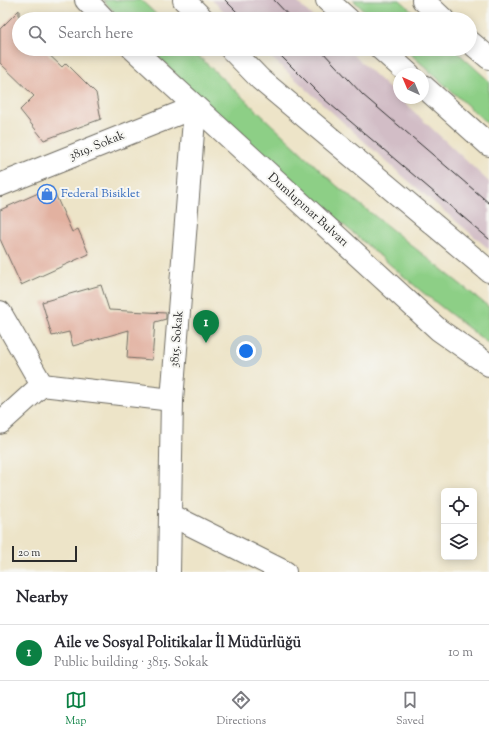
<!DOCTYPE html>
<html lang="en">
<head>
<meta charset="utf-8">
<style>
  body { margin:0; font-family:"Sorts Mill Goudy",serif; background:#f7f7f7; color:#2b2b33 }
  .controls { position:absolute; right:12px; bottom:12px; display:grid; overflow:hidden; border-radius:6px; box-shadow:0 2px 10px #0003 }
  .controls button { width:36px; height:36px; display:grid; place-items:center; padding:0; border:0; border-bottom:1px solid #e1e1e2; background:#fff; color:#2b2b33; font:20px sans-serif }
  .compass { position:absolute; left:393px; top:68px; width:36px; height:36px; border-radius:50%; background:#fff; box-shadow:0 2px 10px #0003; rotate:316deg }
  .scale { position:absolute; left:12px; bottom:10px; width:65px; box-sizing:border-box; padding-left:4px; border:2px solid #2b2b2b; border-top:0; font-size:11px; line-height:14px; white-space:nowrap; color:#2b2b2b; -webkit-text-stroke:3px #f6f6f2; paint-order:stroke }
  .you { position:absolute; left:246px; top:351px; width:14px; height:14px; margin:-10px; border:3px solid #fff; border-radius:50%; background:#1a73e8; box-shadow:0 0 0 6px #1a73e833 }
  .badge { display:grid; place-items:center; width:26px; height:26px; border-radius:50%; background:#0b8043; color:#fff; font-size:13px; font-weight:700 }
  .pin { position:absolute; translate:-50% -33px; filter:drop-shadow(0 1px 2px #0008) }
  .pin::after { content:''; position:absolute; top:21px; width:14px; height:12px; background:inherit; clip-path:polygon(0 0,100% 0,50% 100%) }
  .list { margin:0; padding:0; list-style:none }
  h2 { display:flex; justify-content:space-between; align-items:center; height:52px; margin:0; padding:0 16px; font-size:17px }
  h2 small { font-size:13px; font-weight:400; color:#7c7c81 }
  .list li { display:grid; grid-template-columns:26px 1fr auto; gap:12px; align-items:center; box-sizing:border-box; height:56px; padding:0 16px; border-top:1px solid #e1e1e2 }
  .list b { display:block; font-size:15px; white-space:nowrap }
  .list p { margin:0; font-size:13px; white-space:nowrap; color:#7c7c81 }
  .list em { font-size:13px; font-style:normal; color:#7c7c81 }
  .icon { flex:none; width:22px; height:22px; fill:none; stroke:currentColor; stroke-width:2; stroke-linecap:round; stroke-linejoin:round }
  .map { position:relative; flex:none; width:489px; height:572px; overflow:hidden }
  .search { position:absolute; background:#fff; box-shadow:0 2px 10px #0003; left:12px; right:12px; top:12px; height:44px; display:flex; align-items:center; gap:10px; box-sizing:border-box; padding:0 14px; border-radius:22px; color:#7c7c81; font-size:15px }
  .sheet { height:108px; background:#fff }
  nav { display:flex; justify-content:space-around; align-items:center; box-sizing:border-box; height:56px; border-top:1px solid #e1e1e2; background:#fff; font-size:11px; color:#7c7c81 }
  nav a { display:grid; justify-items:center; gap:2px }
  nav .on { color:#0b8043 }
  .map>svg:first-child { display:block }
  .industrial { fill:#d2bdc6 }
  .green { fill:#8dcf86; stroke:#5c7d58 }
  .building { fill:#e2b1a0 }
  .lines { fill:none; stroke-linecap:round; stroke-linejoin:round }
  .minor-casing { stroke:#6f6c62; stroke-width:24 }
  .highway-casing { stroke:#6f6c62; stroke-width:24 }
  .minor { stroke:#fff; stroke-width:22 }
  .highway { stroke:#fff; stroke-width:22 }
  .tram { stroke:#2b2b2b; stroke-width:1 }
  .labels { text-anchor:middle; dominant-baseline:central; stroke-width:4; stroke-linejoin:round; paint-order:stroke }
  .street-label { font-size:12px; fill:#2b2b2b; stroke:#f6f6f2 }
  .shop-label { font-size:12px; fill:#366cbe; stroke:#f6f6f2; text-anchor:start }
</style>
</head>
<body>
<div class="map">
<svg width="489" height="572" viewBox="0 0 489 572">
  <rect width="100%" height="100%" fill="#f6f6f2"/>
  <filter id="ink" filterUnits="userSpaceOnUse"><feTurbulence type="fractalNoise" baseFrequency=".025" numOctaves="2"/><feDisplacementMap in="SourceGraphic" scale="8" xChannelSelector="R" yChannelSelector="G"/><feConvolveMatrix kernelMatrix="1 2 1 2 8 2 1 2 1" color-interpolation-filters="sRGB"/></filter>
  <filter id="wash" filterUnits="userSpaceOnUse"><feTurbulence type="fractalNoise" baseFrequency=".012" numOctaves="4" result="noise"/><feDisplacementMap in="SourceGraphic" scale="16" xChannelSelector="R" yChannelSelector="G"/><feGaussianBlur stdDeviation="0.9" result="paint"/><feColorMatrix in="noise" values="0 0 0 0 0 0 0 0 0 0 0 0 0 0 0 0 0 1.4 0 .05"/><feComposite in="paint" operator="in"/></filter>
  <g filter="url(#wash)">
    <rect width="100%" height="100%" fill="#ede4c8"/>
    <g class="industrial">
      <polygon points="212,0 295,0 315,19 232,19"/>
      <polygon points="262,49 347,49 489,182 489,249 398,172"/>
    </g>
    <g class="green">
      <polygon points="103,0 141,0 161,19 121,19"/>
      <polygon points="353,0 400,0 421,19 373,19"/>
      <polygon points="151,49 191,49 337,186 489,307 489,344 421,291 223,122"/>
      <polygon points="405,49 454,49 489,81 489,125"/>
    </g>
    <g id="blocks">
      <g class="building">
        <polygon points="19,10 19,49 43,49 62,67 66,63 96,93 101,119 44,140 20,110 34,96 0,63 0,29"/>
        <polygon points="52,187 72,232 78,229 89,254 21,285 0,239 0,210"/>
        <polygon points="101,285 109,310 166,313 166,319 155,322 152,360 127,358 129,330 73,346 69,332 52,336 42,302"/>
      </g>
    </g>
  </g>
  <g filter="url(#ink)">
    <use href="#blocks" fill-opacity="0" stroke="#6f6c62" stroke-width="1"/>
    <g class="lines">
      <g class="minor-casing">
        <g id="minor">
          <polyline points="86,0 104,19"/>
          <polyline points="423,0 443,19"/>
          <polyline points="470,42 489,58"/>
          <polyline points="133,49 439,330 489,365"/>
          <polyline points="0,185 195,107 172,400 169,572"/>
          <polyline points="0,312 42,385"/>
          <polyline points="0,423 42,385 172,400"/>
          <polyline points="171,515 285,572"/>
        </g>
      </g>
      <g class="highway-casing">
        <g id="highway">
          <polyline points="184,0 203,19"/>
          <polyline points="327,0 348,19"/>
          <polyline points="231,49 260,79 489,271"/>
          <polyline points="381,49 409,74"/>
          <polyline points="423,86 489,145"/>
        </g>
      </g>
      <use href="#minor" class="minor"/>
      <use href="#highway" class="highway"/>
      <g class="tram">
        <polyline points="225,0 244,19"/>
        <polyline points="274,0 292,19"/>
        <polyline points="274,49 324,99 489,239"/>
        <polyline points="320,49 363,95 489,203"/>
      </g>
    </g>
  </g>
  <defs>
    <g id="shop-ring" transform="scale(1)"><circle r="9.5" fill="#f6f6f2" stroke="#3f7fe0" stroke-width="1.5"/><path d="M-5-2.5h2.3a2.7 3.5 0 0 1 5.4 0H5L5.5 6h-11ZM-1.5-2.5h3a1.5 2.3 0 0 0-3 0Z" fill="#3f7fe0"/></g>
  </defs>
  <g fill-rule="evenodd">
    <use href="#shop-ring" x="47" y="194"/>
  </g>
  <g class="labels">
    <g class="street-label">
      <text transform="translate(97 146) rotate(-22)">3819. Sokak</text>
      <text transform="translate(308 210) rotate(42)">Dumlupınar Bulvarı</text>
      <text transform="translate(177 339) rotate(-85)">3815. Sokak</text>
    </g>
    <g class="shop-label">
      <text x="61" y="194">Federal Bisiklet</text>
    </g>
  </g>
</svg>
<div class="controls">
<button><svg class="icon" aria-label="locate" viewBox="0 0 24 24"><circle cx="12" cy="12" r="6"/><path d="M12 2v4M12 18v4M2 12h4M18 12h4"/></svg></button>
<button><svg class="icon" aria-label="layers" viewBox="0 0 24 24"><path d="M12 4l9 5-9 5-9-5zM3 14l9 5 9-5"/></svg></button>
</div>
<svg class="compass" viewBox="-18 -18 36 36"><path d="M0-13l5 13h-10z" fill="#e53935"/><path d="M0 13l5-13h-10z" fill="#7c7c81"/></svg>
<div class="scale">20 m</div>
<div class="you"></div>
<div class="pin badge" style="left:206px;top:343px">1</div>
<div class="search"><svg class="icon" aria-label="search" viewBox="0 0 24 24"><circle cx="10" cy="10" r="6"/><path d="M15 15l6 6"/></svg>Search here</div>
</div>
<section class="sheet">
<h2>Nearby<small></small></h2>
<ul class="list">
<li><span class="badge">1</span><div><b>Aile ve Sosyal Politikalar İl Müdürlüğü</b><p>Public building · 3815. Sokak</p></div><em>10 m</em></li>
</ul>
</section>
<nav>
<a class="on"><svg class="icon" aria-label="map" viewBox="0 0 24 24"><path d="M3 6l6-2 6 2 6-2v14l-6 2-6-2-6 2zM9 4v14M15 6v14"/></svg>Map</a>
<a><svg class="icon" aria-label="directions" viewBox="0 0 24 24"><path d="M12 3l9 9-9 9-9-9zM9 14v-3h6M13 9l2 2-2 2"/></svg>Directions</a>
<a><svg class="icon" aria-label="saved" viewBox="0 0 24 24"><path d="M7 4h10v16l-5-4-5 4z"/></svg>Saved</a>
</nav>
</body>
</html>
